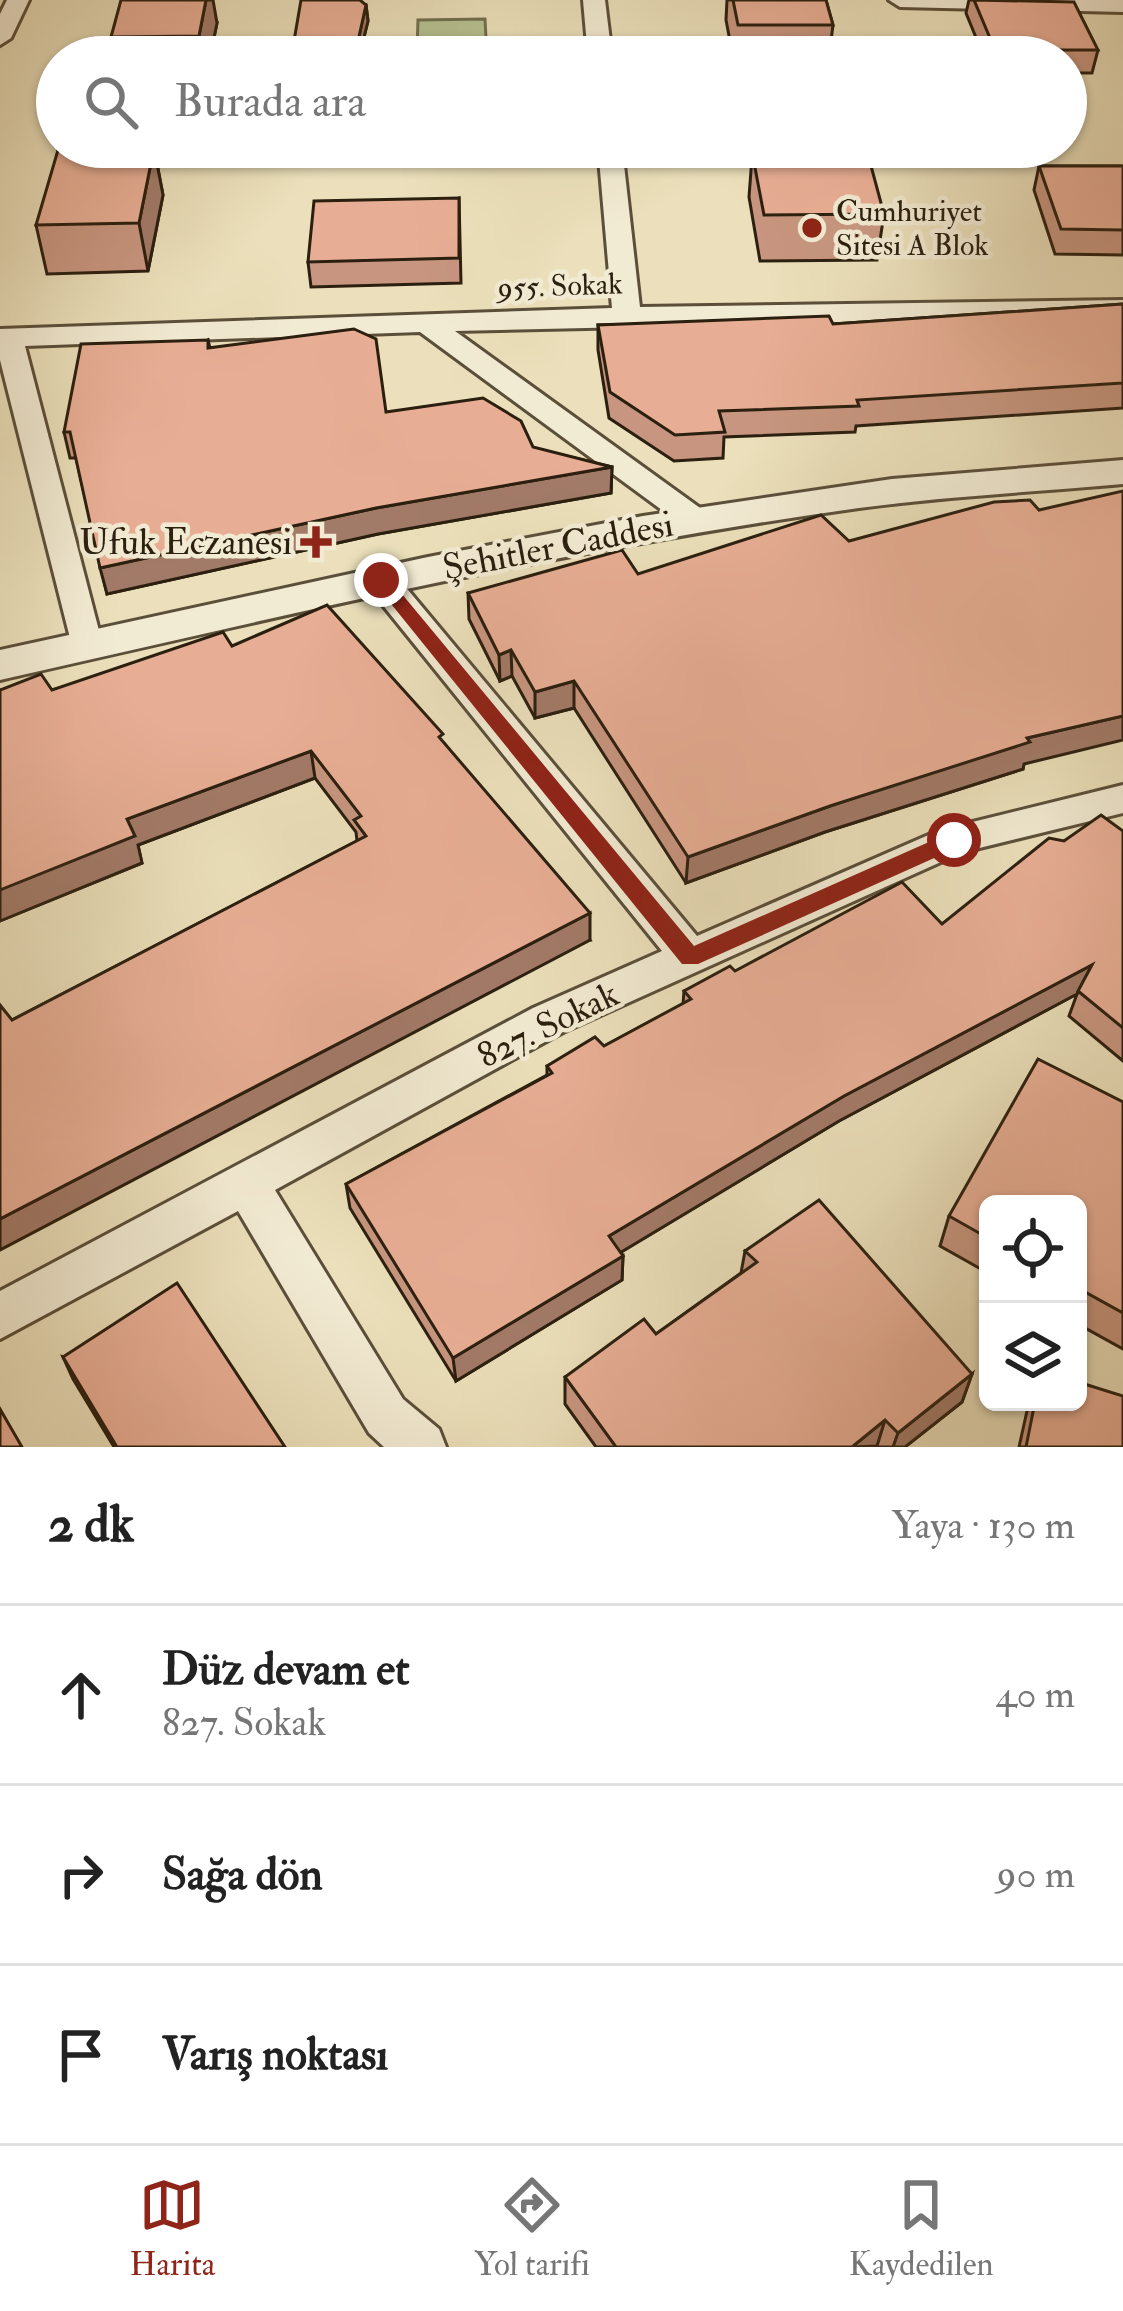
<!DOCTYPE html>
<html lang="tr">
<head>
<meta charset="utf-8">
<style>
  body { margin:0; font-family:"IM FELL Double Pica",serif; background:#f6f6f6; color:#222 }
  .controls { position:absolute; right:36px; bottom:36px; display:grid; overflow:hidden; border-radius:18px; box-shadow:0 3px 9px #0004 }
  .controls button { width:108px; height:108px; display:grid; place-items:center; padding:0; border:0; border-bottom:3px solid #e0e0e0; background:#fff; color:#222; font:60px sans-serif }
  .stop { position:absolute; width:36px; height:36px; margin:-27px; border:9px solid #8f2418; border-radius:50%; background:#fff }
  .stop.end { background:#8f2418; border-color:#fff; box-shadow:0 3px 12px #0008 }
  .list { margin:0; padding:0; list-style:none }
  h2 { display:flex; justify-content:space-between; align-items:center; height:156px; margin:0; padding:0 48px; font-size:51px }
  h2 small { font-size:39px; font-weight:400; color:#767676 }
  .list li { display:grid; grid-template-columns:78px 1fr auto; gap:36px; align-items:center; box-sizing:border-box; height:180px; padding:0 48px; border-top:3px solid #e0e0e0 }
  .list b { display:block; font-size:45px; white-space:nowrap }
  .list p { margin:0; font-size:39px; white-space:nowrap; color:#767676 }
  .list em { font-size:39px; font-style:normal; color:#767676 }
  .icon { flex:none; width:66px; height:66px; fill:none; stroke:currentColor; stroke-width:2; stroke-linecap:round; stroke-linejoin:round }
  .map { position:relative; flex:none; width:1123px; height:1447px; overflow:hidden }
  .search { position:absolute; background:#fff; box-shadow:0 3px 9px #0004; left:36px; right:36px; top:36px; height:132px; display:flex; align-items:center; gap:30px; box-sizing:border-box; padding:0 42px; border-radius:66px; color:#767676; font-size:45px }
  .sheet { height:696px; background:#fff }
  nav { display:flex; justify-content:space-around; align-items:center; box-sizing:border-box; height:168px; border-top:3px solid #e0e0e0; background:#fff; font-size:33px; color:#767676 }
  nav a { display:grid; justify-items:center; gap:6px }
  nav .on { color:#8f2418 }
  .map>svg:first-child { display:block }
  .green { fill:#b6c291; stroke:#707050; stroke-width:3 }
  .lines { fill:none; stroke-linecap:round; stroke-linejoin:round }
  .minor-casing { stroke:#5b4f3a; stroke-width:6 }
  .tertiary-casing { stroke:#5b4f3a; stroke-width:6 }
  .minor { fill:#f2ebd3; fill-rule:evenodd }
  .tertiary { fill:#f2ebd3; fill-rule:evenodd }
  .wall { fill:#c89680; stroke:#2b1f0f; stroke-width:3 }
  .shaded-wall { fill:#a27a68; stroke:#2b1f0f; stroke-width:3 }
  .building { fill:#e8ae95; stroke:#2b1f0f; stroke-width:3 }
  .route { fill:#8f2418 }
  .poi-dot { fill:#8f2418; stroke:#f2ebd3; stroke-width:4.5 }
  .labels { text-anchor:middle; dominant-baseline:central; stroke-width:9; stroke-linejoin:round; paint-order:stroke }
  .far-poi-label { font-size:30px; fill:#2b1f0f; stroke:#f2ebd3; text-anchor:start }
  .far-street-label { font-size:30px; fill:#2b1f0f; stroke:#f2ebd3 }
  .poi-label { font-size:36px; fill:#2b1f0f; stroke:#f2ebd3; text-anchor:end }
  .street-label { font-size:36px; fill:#2b1f0f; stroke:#f2ebd3 }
</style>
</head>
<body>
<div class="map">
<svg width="1123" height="1447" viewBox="0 0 1123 1447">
  <rect width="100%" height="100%" fill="#ebe0bb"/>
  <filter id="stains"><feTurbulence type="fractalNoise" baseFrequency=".00167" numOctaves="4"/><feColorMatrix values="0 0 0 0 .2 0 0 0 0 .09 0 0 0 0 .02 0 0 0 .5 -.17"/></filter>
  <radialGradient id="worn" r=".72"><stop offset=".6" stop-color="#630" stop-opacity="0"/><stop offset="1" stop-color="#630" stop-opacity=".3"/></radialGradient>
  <polygon class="green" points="485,19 487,57 430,57 429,53 417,50 418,20"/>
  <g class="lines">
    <g class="minor-casing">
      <g id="minor">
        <polygon points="7,0 29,0 11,38 0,45 0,14"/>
        <polygon points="583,0 605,0 612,57 588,57"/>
        <polygon points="889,0 1123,0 1123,12 900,7"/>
        <polygon points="598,147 622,147 640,307 1123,300 1123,316 455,331 707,513 712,520 696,530 685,527 420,332 25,346 103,646 98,654 74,654 0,360 0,329 612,308"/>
        <polygon points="381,569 393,572 697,936 940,830 1123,785 1123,813 963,852 563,1032 275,1190 403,1399 439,1429 446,1447 384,1447 369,1433 238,1211 0,1339 0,1291 533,1008 662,951 369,588 364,580 369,572"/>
      </g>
    </g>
    <g class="tertiary-casing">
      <path id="tertiary" d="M1123 460V484C1035 492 947 496 859 508 570 548 285 615 0 680V650L428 557 643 516 892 479Z"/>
    </g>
    <use href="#minor" class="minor"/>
    <use href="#tertiary" class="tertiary"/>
  </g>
  <g class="wall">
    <polygon points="727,0 826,0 833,25 829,57 733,57 726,20"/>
    <polygon points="969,0 1035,0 1098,50 1092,73 1066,73 1066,57 984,57 966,13"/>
    <polygon points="366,5 368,21 359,57 296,57 294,41"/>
    <polygon points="217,23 210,57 115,57 111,37"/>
    <polygon points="664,147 775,147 775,152 884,214 877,260 760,261 749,197 752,157 666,158"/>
    <polygon points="916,147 1025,147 917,148"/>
    <polygon points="154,148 163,195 148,271 47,274 36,225"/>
    <polygon points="1039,166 1123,166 1123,255 1055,254 1034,190"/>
    <polygon points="459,198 461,283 311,287 308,262"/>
    <polygon points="1123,304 1123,408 856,426 855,432 724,437 723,458 674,461 609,418 598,350 598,325 833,324"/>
    <polygon points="208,340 210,348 386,412 612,467 611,493 378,534 107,594 76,458 70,458 64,432"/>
    <polygon points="638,574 1024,764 1023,769 825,832 686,883 574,708 535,718 512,676 500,681 469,619 468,593"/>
    <polygon points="232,646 444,743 590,940 12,1020 357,841 356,832 315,778 138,845 142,863 0,921 0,690 52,690"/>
    <polygon points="1123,831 1123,1061 1069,1016 1077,994 839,1121 621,1252 623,1256 622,1280 456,1381 350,1208 346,1184 547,1075 547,1066 604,1046 683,1004 684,991 735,971 942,924 1064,841"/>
    <polygon points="1123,1102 1123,1349 1078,1324 1078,1204 988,1204 988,1273 940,1246 949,1216"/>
    <polygon points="745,1251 972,1374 962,1402 905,1447 596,1447 565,1404 565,1377 656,1334 741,1273"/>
    <polygon points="63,1357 285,1447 114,1447 73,1379"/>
    <polygon points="1029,1402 1078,1402 1123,1447 1019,1447"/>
  </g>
  <g class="shaded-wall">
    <polygon points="206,0 213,0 217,23 210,57 202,57 199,36"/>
    <polygon points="366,5 368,21 359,57 358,41"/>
    <polygon points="154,148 163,195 148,271 139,223"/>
    <polygon points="612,467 611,493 378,534 107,594 100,568 376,508"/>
    <polygon points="511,650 512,676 500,681 499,655"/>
    <polygon points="574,681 574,708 535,718 535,692"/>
    <polygon points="1123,716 1123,740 1024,764 1023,769 825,832 686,883 688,857 830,806 1027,738"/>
    <polygon points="311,751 315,778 138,845 142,863 0,921 0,890 127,819"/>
    <polygon points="590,913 590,940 0,1250 0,1219"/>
    <polygon points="1092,965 1077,994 839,1121 608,1260 609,1236 844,1096"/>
    <polygon points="623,1256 622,1280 456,1381 453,1358"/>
    <polygon points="972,1374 962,1402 905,1447 893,1447 898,1433"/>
    <polygon points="885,1420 877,1446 852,1447"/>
  </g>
  <g class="building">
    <polygon points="121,0 206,0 199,36 111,37"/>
    <polygon points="301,0 360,0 366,5 358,41 294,41"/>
    <polygon points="733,0 826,0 833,25 738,25"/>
    <polygon points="974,0 1074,2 1098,50 995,50"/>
    <polygon points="154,148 139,223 36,225 58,150"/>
    <polygon points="867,151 884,214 764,215 752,152"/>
    <polygon points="1039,166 1123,166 1123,230 1061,229"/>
    <polygon points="459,198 459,258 308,262 314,201"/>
    <polygon points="1123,304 1123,383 857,400 859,406 719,411 725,432 675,435 610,392 598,325 829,316 833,324"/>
    <polygon points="354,329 376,339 386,412 483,398 521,421 533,447 612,467 376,508 100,568 70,432 64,432 81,344 208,340 208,348"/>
    <polygon points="1123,491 1123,716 1027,738 1030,742 830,806 688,857 574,681 535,692 511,650 499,655 468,593 622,550 638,574 821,515 849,541 994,502 1030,500 1039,510"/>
    <polygon points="327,605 443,734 439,737 590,913 0,1219 0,1005 12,1020 366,836 354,820 361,816 311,751 127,819 135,836 0,890 0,690 41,674 52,690 223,632 232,646"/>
    <polygon points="1101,815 1123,831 1123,1028 1078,991 1092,965 844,1096 609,1236 623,1256 453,1358 346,1184 552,1073 547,1066 595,1037 604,1046 691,999 684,991 730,966 735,971 902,882 942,924 1049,838 1064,841"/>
    <polygon points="1038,1059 1123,1102 1123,1313 1078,1288 1078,1204 988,1204 988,1238 949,1216"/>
    <polygon points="819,1200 972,1374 898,1433 885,1420 852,1447 616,1447 565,1377 644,1319 656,1334 757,1262 745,1251"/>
    <polygon points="177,1283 285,1447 117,1447 63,1357"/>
    <polygon points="1078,1382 1123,1396 1123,1447 1026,1447 1035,1402 1078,1402"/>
    <polygon points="0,1409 22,1447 0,1447"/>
  </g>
  <polygon class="route" points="375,576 387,576 694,946 947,834 954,832 964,840 961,846 698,964 682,964 375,584"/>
  <g class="poi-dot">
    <circle cx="812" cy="228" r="12"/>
    <path d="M310 524h12v12h12v12h-12v12h-12v-12h-12v-12h12z"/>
  </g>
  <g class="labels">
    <g class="far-poi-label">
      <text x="836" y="211">Cumhuriyet<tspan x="836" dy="34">Sitesi A Blok</tspan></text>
    </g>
    <g class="far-street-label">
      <text transform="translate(560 286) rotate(-2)">955. Sokak</text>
    </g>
    <g class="poi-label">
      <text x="292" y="542">Ufuk Eczanesi</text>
    </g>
    <g class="street-label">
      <text transform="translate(558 546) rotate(-11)">Şehitler Caddesi</text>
      <text transform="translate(548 1025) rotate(-26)">827. Sokak</text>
    </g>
  </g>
  <rect width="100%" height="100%" filter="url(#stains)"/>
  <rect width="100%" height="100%" fill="url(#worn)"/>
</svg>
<div class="controls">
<button><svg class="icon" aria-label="locate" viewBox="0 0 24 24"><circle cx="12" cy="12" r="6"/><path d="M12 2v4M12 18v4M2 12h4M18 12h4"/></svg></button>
<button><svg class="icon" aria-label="layers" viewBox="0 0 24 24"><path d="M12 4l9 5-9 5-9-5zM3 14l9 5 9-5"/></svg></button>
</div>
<div class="stop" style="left:954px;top:840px"></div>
<div class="stop end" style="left:381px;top:580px"></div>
<div class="search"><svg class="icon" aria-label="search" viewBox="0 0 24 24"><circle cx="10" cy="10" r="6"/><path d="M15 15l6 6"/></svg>Burada ara</div>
</div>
<section class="sheet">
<h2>2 dk<small>Yaya · 130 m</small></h2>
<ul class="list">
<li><svg class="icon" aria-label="ahead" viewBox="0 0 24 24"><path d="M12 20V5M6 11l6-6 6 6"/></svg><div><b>Düz devam et</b><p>827. Sokak</p></div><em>40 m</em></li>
<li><svg class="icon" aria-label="right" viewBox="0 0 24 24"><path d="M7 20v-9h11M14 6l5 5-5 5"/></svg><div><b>Sağa dön</b></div><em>90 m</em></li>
<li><svg class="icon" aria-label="arrive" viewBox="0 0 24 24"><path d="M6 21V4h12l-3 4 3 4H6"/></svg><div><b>Varış noktası</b></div></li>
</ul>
</section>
<nav>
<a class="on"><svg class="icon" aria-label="map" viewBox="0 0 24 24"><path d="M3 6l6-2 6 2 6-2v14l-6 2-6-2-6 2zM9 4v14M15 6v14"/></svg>Harita</a>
<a><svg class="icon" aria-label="directions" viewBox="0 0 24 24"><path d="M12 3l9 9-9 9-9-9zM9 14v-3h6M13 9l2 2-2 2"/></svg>Yol tarifi</a>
<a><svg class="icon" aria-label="saved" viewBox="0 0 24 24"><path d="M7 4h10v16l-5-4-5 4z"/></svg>Kaydedilen</a>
</nav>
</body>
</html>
